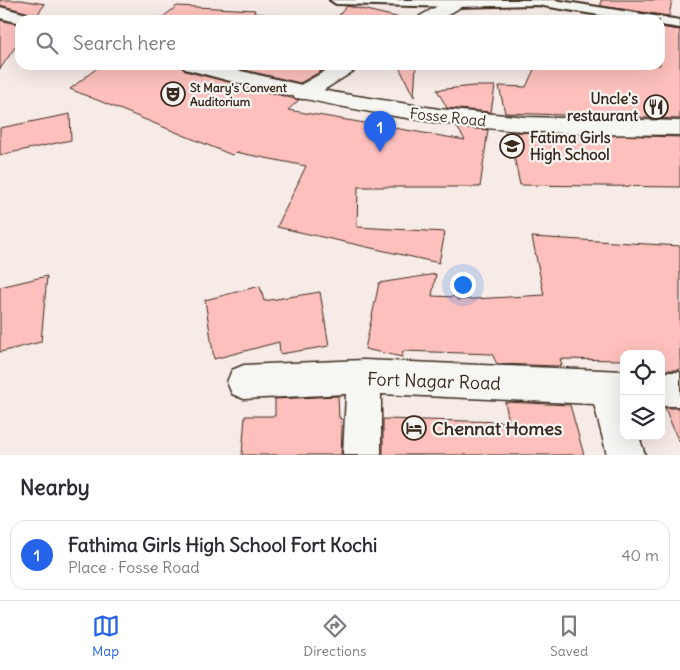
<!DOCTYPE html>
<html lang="en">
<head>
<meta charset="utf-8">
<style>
  body { margin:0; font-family:Delius,sans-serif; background:#f7f7f7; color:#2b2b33 }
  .controls { position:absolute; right:15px; bottom:15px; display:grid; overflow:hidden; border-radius:10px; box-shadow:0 5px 20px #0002 }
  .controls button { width:45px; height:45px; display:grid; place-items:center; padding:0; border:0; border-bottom:1px solid #e1e1e2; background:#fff; color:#2b2b33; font:25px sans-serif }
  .you { position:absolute; left:462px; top:284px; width:18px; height:18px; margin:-12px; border:4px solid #fff; border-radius:50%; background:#1a73e8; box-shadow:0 0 0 8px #1a73e833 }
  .badge { display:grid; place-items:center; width:32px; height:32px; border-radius:50%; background:#2563eb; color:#fff; font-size:16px; font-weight:700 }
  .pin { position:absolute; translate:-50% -41px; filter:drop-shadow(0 1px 2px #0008) }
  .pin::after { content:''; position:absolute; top:26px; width:18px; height:15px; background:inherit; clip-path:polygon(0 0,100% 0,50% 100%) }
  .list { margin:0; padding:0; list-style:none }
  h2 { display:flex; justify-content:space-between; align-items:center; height:65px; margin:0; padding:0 20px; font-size:21px }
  h2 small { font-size:16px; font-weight:400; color:#7c7c81 }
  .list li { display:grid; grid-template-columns:32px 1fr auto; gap:15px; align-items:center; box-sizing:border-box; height:70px; margin:0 10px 10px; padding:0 10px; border:1px solid #e1e1e2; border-radius:15px }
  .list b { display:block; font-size:19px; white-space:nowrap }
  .list p { margin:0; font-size:16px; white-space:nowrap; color:#7c7c81 }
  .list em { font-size:16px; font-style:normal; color:#7c7c81 }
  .icon { flex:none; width:28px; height:28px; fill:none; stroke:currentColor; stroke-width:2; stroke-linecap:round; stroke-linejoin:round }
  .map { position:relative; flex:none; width:680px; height:455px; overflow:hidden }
  .search { position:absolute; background:#fff; box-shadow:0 5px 20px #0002; left:15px; right:15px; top:15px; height:55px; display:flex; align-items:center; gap:12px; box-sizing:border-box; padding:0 18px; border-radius:15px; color:#7c7c81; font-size:19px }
  .sheet { height:145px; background:#fff }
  nav { display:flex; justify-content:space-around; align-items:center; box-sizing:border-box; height:70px; border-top:1px solid #e1e1e2; background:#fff; font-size:14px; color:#7c7c81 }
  nav a { display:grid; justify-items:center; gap:2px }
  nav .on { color:#2563eb }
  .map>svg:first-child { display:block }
  .building { fill:#fdc0bc; stroke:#3b2a1e }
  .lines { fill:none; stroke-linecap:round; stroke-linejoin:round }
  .lane-casing { stroke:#3b2a1e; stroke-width:4 }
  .street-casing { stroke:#3b2a1e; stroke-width:3 }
  .secondary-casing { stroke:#3b2a1e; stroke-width:3 }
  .lane { fill:#f6f6f2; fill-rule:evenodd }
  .street { fill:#f6f6f2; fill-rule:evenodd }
  .secondary { fill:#f6f6f2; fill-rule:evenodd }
  .labels { text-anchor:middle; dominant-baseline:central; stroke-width:4.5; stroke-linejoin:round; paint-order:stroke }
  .far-poi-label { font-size:12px; font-weight:bold; fill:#3b2a1e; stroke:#f6f6f2; text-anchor:start }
  .poi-label { font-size:15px; font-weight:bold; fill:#3b2a1e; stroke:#f6f6f2; text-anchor:end }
  .street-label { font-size:15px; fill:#3b2a1e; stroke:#f6f6f2 }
  .near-street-label { font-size:18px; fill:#3b2a1e; stroke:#f6f6f2 }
  .near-poi-label { font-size:18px; font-weight:bold; fill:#3b2a1e; stroke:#f6f6f2; text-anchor:start }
</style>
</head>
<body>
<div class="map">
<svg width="680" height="455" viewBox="0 0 680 455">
  <rect width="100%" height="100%" fill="#f7ebe7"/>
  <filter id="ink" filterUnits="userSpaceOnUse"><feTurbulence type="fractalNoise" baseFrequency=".02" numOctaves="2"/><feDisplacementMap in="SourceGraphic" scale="10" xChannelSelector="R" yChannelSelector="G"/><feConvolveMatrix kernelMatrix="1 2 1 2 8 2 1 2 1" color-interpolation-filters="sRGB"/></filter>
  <g filter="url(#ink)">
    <g class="building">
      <polygon points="0,0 21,0 45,4 37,15 0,5"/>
      <polygon points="601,0 672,0 669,16 601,6"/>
      <polygon points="177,6 255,10 254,13 318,20 159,20"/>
      <polygon points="347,6 366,10 409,20 335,20"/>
      <polygon points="0,20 20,25 20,40 0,69"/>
      <polygon points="660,27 680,30 680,119 505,113 499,86 526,87 536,65 660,65"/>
      <polygon points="101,65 180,65 185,71 299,100 288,110 465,140 457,127 488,130 480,187 358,187 357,227 445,232 439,263 277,227 306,166 235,152 232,155 70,89"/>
      <polygon points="223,65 332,65 300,83"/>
      <polygon points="398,65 416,65 414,97"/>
      <polygon points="473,86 495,86 491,112 447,108 437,90"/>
      <polygon points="70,114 71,140 0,155 0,128"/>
      <polygon points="509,132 680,137 680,187 520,185"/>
      <polygon points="532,237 680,246 680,370 661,370 661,354 624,354 624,360 560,359 562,365 559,365 560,366 497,364 492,354 403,351 402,357 365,349 379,283 436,274 432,296 457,297 457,300 544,295"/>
      <polygon points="47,276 41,342 0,352 0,287"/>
      <polygon points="260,286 264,301 320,292 329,346 280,354 279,342 214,359 205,300"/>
      <polygon points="338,396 339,418 341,418 342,427 341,455 242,455 245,416 275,416 275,399"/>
      <polygon points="505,402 570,405 584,455 383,455 383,419 509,422"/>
      <polygon points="665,408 680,408 680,440 678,440"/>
    </g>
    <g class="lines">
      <g class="lane-casing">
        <polygon id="lane" points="330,0 554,0 680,20 680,28 660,25 660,20 630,20 537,5 455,7 336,4"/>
      </g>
      <g class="street-casing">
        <g id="street">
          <polygon points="448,0 469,0 466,4 439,20 417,20 420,16"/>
          <polygon points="336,65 360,65 357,69 311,98 303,99 295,98 292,93 295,88"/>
          <polygon points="364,360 624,371 624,436 639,436 645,455 607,455 594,404 381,394 381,455 343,455 346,394 244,399 232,394 227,382 232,370 244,365"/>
          <rect x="661" y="372" width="19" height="34"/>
        </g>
      </g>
      <g class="secondary-casing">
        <g id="secondary">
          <polygon points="0,7 35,16 38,20 20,20 20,23 0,18"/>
          <path d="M182 65H215L332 92 439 109 526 117 680 121V135C612 134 543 134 475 127 377 117 280 95 185 69Z"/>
        </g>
      </g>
      <use href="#lane" class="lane"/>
      <use href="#street" class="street"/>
      <use href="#secondary" class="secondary"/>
    </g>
  </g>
  <defs>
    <g id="theatre-ring" transform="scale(1.25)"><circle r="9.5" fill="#f6f6f2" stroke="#3b2a1e" stroke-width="1.5"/><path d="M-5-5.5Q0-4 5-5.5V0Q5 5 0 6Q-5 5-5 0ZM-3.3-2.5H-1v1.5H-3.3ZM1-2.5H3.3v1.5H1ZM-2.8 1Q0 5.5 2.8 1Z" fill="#3b2a1e"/></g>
    <g id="restaurant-ring" transform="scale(1.25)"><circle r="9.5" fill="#f6f6f2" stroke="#3b2a1e" stroke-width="1.5"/><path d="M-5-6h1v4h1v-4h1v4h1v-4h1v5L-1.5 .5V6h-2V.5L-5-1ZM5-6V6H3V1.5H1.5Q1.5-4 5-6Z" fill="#3b2a1e"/></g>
    <g id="school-ring" transform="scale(1.25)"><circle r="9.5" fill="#f6f6f2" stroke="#3b2a1e" stroke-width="1.5"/><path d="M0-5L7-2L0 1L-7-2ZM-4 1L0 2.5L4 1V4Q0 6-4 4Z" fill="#3b2a1e"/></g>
    <g id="hotel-ring" transform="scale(1.25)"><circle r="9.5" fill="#f6f6f2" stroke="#3b2a1e" stroke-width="1.5"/><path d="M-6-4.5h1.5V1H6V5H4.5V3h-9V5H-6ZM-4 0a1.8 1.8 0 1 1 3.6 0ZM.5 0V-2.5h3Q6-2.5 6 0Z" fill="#3b2a1e"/></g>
  </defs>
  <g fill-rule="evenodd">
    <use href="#theatre-ring" x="173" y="94"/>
    <use href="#restaurant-ring" x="656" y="107"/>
    <use href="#school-ring" x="512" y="146"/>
    <use href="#hotel-ring" x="414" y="428"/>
  </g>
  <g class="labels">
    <g class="far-poi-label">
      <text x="190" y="87">St Mary's Convent<tspan x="190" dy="14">Auditorium</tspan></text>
    </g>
    <g class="poi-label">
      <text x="638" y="98">Uncle's<tspan x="638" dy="17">restaurant</tspan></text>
      <text x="530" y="137" text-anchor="start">Fatima Girls<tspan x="530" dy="17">High School</tspan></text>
    </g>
    <g class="street-label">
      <text transform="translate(448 117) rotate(6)">Fosse Road</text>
    </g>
    <g class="near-street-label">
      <text transform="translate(434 381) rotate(2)">Fort Nagar Road</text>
    </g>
    <g class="near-poi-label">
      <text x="432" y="428">Chennat Homes</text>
    </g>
  </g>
</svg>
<div class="controls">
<button><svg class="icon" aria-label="locate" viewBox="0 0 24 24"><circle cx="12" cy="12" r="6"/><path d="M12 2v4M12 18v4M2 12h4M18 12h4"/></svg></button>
<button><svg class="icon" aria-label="layers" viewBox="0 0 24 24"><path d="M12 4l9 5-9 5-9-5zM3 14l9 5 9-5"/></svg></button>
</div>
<div class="you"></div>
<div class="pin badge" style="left:380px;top:152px">1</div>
<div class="search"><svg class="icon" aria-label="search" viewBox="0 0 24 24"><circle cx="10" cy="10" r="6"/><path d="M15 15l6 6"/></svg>Search here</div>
</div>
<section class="sheet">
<h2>Nearby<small></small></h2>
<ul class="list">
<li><span class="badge">1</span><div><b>Fathima Girls High School Fort Kochi</b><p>Place · Fosse Road</p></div><em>40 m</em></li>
</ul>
</section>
<nav>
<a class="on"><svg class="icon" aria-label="map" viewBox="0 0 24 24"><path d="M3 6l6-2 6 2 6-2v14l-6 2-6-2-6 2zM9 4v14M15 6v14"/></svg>Map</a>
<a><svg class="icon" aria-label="directions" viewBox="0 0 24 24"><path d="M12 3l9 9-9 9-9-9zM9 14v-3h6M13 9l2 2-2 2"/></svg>Directions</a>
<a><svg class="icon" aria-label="saved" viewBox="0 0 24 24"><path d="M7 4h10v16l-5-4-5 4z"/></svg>Saved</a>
</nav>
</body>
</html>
